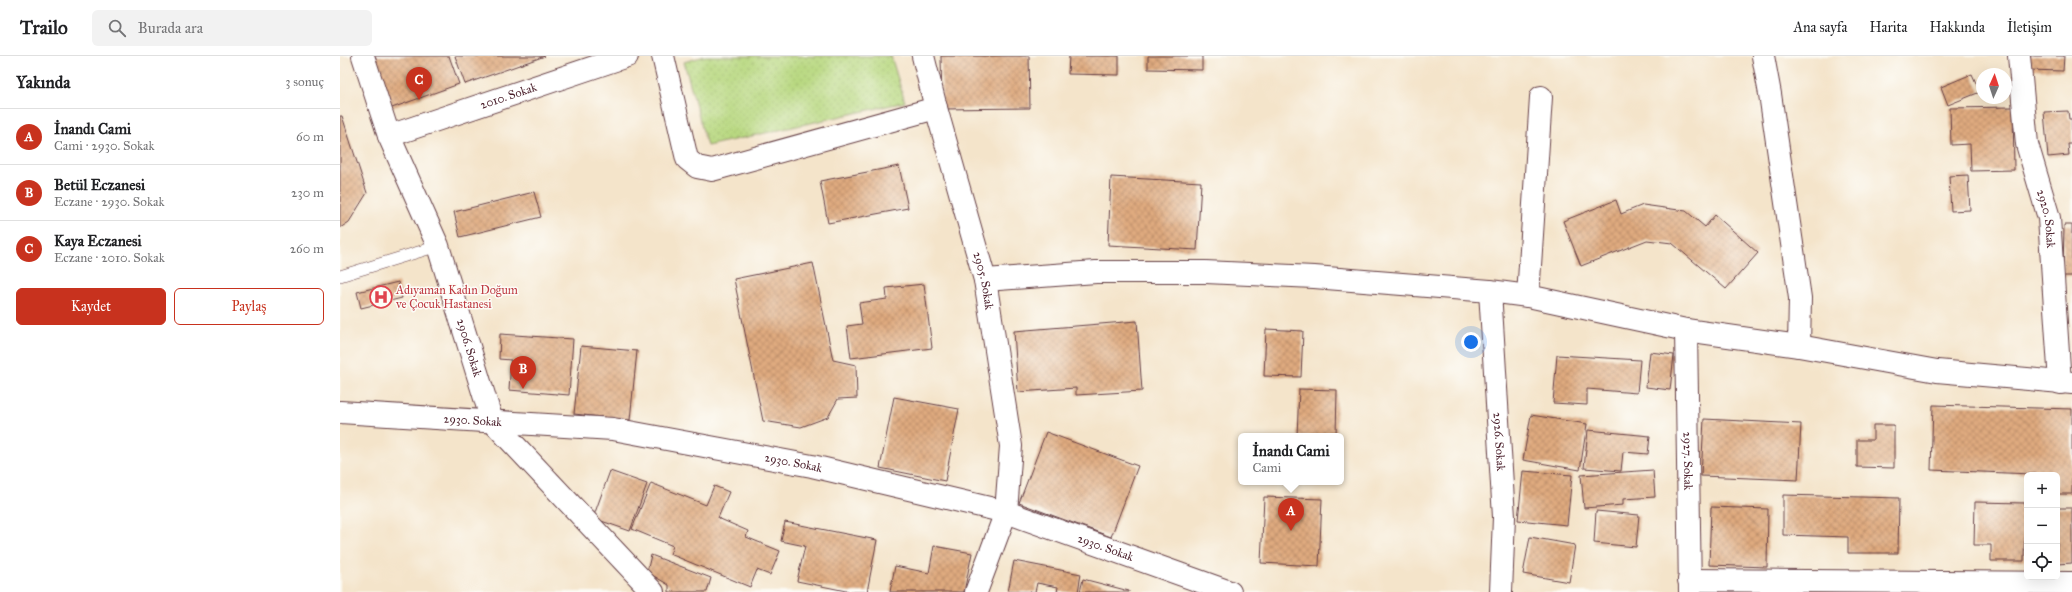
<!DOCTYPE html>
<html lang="tr">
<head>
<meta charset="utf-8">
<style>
  body { margin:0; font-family:"IM FELL Great Primer",serif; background:#f2f2f2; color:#202124 }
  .controls { position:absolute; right:12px; bottom:12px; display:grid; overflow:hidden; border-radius:6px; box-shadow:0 4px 16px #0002 }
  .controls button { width:36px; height:36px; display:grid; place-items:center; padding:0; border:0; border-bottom:1px solid #e0e0e0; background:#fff; color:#202124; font:20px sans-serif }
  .compass { position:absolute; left:1636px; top:12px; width:36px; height:36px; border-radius:50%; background:#fff; box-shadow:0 4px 16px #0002; rotate:3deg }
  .you { position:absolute; left:1131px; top:286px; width:14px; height:14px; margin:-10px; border:3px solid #fff; border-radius:50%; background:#1a73e8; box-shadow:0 0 0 6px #1a73e833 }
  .badge { display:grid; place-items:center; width:26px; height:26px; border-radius:50%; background:#c8321e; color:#fff; font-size:13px; font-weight:700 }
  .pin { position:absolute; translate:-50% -33px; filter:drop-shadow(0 1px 2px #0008) }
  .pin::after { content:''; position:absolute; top:21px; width:14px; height:12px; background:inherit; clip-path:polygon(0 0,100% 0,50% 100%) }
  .popup { position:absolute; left:898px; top:377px; width:106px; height:52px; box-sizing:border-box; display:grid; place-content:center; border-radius:6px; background:#fff; filter:drop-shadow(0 1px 3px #0005); font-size:13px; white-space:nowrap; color:#757577 }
  .popup b { font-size:15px; color:#202124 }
  .popup::after { content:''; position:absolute; left:50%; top:100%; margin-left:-8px; border:8px solid transparent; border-top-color:#fff }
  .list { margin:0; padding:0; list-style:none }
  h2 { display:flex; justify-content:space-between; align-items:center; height:52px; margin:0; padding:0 16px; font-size:17px }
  h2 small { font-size:13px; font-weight:400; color:#757577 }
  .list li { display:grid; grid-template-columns:26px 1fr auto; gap:12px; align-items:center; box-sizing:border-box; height:56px; padding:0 16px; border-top:1px solid #e0e0e0 }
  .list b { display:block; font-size:15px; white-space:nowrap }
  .list p { margin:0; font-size:13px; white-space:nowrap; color:#757577 }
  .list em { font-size:13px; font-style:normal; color:#757577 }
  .actions { display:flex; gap:8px; padding:12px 16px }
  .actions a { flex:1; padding:9px 0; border:1px solid #c8321e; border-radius:6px; text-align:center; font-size:14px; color:#c8321e }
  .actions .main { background:#c8321e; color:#fff }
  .icon { flex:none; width:22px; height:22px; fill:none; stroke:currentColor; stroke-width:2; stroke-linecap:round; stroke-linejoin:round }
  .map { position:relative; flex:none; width:1732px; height:536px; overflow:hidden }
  header { display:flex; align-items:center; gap:24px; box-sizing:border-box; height:56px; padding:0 20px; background:#fff; border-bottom:1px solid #e0e0e0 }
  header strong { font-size:19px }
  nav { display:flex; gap:22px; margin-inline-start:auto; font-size:14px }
  .search { width:280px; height:36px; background:#f2f2f2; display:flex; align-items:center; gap:10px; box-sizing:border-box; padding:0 14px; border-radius:6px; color:#757577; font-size:15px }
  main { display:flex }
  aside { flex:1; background:#fff }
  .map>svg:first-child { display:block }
  .park { fill:url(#park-dots); stroke:#817c56 }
  .building { fill:url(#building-cross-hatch) }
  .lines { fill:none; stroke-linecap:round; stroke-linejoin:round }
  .lane-casing { stroke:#643d43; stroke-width:12 }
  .street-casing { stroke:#643d43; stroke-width:24 }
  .secondary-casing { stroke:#643d43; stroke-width:24 }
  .lane { stroke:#fff; stroke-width:11 }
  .street { stroke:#fff; stroke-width:22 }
  .secondary { stroke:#fff; stroke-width:22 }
  .labels { text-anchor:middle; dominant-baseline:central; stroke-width:3; stroke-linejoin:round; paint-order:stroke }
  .street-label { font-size:12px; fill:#4a1f2b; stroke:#fdfcf7 }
  .health-label { font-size:12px; fill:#be3a42; stroke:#fdfcf7; text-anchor:start }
</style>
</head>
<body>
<header>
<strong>Trailo</strong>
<div class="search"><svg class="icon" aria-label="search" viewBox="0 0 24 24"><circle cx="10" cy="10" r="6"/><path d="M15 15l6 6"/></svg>Burada ara</div>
<nav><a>Ana sayfa</a><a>Harita</a><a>Hakkında</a><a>İletişim</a></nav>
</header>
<main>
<aside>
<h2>Yakında<small>3 sonuç</small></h2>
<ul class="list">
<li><span class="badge">A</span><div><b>İnandı Cami</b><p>Cami · 2930. Sokak</p></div><em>60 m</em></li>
<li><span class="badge">B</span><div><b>Betül Eczanesi</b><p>Eczane · 2930. Sokak</p></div><em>230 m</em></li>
<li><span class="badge">C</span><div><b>Kaya Eczanesi</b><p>Eczane · 2010. Sokak</p></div><em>260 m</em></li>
</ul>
<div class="actions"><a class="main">Kaydet</a><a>Paylaş</a></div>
</aside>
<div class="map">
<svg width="1732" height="536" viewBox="0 0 1732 536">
  <defs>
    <pattern id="park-dots" width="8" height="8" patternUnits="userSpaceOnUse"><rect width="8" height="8" fill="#b8d880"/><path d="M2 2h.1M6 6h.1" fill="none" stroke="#a0b96f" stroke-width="1.8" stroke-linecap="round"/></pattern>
    <pattern id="building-cross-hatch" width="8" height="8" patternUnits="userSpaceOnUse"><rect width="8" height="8" fill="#dfaa7f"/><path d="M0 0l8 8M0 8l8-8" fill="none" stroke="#b78a68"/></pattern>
  </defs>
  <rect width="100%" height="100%" fill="#fdfcf7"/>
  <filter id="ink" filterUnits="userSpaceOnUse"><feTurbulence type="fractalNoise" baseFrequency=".025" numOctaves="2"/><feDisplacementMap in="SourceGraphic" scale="8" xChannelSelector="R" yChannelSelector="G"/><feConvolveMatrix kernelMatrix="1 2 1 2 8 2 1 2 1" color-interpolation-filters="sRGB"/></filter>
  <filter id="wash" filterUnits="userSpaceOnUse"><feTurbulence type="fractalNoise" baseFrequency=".012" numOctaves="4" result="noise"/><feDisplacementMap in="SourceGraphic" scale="16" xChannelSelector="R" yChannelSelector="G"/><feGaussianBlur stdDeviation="0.9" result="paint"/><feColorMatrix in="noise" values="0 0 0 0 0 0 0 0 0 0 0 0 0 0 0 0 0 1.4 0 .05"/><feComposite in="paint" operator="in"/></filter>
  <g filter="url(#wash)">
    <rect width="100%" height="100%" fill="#f4e4ca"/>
    <polygon class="park" points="365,0 551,0 565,46 367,90 344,6"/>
    <g id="blocks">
      <g class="building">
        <polygon points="31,0 109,0 119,28 49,53"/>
        <polygon points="115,0 205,0 125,28"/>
        <polygon points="601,0 689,0 690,52 602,53"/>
        <polygon points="729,0 779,0 779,19 728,18"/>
        <polygon points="808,0 862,0 862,14 808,13"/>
        <polygon points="1688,0 1724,0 1723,15 1688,14"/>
        <polygon points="1632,18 1640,36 1608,49 1601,31"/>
        <polygon points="1673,51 1674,114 1631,115 1630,88 1611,89 1610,52"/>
        <polygon points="1728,55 1729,63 1732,63 1732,88 1728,88 1729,99 1708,101 1704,56"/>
        <polygon points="0,60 2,60 27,137 9,166 0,172"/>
        <polygon points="559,110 568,152 488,167 480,125"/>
        <polygon points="1628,119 1630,154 1611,155 1609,120"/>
        <polygon points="771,121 861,126 857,194 768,189"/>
        <polygon points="194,136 201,161 120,181 114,156"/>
        <polygon points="1276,144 1281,158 1303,149 1346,155 1365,171 1375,159 1418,197 1386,233 1332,187 1307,184 1241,210 1223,165"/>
        <polygon points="1724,169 1732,169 1732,220 1723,220"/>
        <polygon points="473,207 493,304 516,309 517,342 498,343 488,361 461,371 423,365 394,223"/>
        <polygon points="58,226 62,242 21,252 17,236"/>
        <polygon points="584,228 592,292 511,302 507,270 522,268 519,247 547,243 546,232"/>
        <polygon points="797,265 802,335 736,339 736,332 678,336 674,275"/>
        <polygon points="926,273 963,275 961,321 924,320"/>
        <polygon points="160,278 233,283 229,339 169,334 171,304 159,303"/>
        <polygon points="241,290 297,295 290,364 234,358"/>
        <polygon points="1310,296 1334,299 1330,334 1306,331"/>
        <polygon points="1217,299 1300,304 1297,337 1247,333 1247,349 1213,347"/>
        <polygon points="959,333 997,334 996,380 957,380"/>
        <polygon points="554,341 619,353 605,425 540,412"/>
        <polygon points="1593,349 1732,353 1732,438 1717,438 1717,419 1591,414"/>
        <polygon points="1191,359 1247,368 1240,414 1183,404"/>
        <polygon points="1364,363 1461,368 1458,424 1361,420"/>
        <polygon points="1533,369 1554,369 1554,412 1517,411 1517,384 1533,384"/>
        <polygon points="1248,374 1310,380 1308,398 1283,396 1281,415 1244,412"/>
        <polygon points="706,376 798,410 771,481 679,447"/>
        <polygon points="1313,414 1315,441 1283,443 1283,449 1244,452 1241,419"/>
        <polygon points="270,415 307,428 290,475 253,462"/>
        <polygon points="1183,415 1232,419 1227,469 1178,464"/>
        <polygon points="311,427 366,449 374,430 389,436 378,462 408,475 406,481 440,495 430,519 417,514 410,531 330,498 333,490 292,473"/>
        <polygon points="1443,439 1559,442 1558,497 1508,497 1508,481 1443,479"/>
        <polygon points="924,441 982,443 979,510 921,507"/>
        <polygon points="1635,446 1685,447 1684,505 1651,505 1651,489 1634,489"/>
        <polygon points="1371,451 1428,453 1427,511 1369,509"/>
        <polygon points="1717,452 1732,452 1732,507 1717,508"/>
        <polygon points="1256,455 1299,459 1296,491 1254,487"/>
        <polygon points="445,466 537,484 527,536 511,536 457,525 465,490 441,485"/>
        <polygon points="1190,481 1235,489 1229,526 1183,518"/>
        <polygon points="594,490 632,497 624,536 550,536 555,510 589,517"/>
        <polygon points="311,499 371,522 367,536 329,536 329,529 307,516"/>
        <polygon points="674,505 741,518 738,536 717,536 718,531 697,527 695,536 668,536"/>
        <polygon points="743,523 789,535 789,536 740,536"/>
      </g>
    </g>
  </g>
  <g filter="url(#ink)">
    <use href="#blocks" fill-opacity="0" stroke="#643d43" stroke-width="1"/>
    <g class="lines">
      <g class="lane-casing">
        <polyline id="lane" points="0,220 98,190"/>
      </g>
      <g class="street-casing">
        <g id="street">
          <polyline points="323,0 347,103 357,111 372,114 596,52"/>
          <path id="s1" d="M583 0 596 52 645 224 671 390 666 456 636 536"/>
          <polyline points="1423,0 1430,38 1460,242 1459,290"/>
          <path id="s2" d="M1679 0 1687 88 1709 162 1720 327"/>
          <path id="s3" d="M49 80 287 0"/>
          <polyline points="645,224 756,216 865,216 974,221 1150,235 1188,240 1346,274 1459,290 1597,315 1732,327"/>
          <path id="s4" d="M1150 235 1164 461 1161 536"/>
          <polyline points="1188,240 1201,41"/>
          <path id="s5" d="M1346 274 1350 536"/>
          <polyline points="1349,524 1732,527"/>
        </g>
      </g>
      <g class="secondary-casing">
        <g id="secondary">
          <path id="s6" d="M23 0 49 80 98 190 152 365 313 536"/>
          <path id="s7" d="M0 356 273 373 472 410 666 456 890 536"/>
        </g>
      </g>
      <use href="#lane" class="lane"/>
      <use href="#street" class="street"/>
      <use href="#secondary" class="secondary"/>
    </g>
  </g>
  <defs>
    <g id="hospital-ring" transform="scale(1.15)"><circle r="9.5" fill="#fdfcf7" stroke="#e0444e" stroke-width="1.5"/><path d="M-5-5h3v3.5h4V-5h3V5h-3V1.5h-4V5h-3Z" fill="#e0444e"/></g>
  </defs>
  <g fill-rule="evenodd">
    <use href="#hospital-ring" x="41" y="241"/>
  </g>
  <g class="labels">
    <g class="street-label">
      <text stroke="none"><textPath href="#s3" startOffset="126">2010. Sokak</textPath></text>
      <text stroke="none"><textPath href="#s2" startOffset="166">2920. Sokak</textPath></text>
      <text stroke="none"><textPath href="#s1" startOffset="233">2905. Sokak</textPath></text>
      <text stroke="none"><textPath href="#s6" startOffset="311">2906. Sokak</textPath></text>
      <text stroke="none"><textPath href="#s7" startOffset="133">2930. Sokak</textPath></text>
      <text stroke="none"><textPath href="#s4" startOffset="151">2926. Sokak</textPath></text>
      <text stroke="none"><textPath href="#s5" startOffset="131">2927. Sokak</textPath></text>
      <text stroke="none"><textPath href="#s7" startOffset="457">2930. Sokak</textPath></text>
      <text stroke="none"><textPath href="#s7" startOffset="781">2930. Sokak</textPath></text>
    </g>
    <g class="health-label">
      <text x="56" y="234">Adıyaman Kadın Doğum<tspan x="56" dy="14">ve Çocuk Hastanesi</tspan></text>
    </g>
  </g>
</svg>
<div class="controls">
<button>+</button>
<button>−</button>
<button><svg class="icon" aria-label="locate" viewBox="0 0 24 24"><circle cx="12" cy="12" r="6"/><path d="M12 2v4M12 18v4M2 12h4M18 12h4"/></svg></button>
</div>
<svg class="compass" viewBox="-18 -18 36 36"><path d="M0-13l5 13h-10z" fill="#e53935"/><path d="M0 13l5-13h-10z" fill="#757577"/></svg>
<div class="you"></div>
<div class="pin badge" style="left:951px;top:475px">A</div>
<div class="popup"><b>İnandı Cami</b>Cami</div>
<div class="pin badge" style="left:183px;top:333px">B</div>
<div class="pin badge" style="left:79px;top:44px">C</div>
</div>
</main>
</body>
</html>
